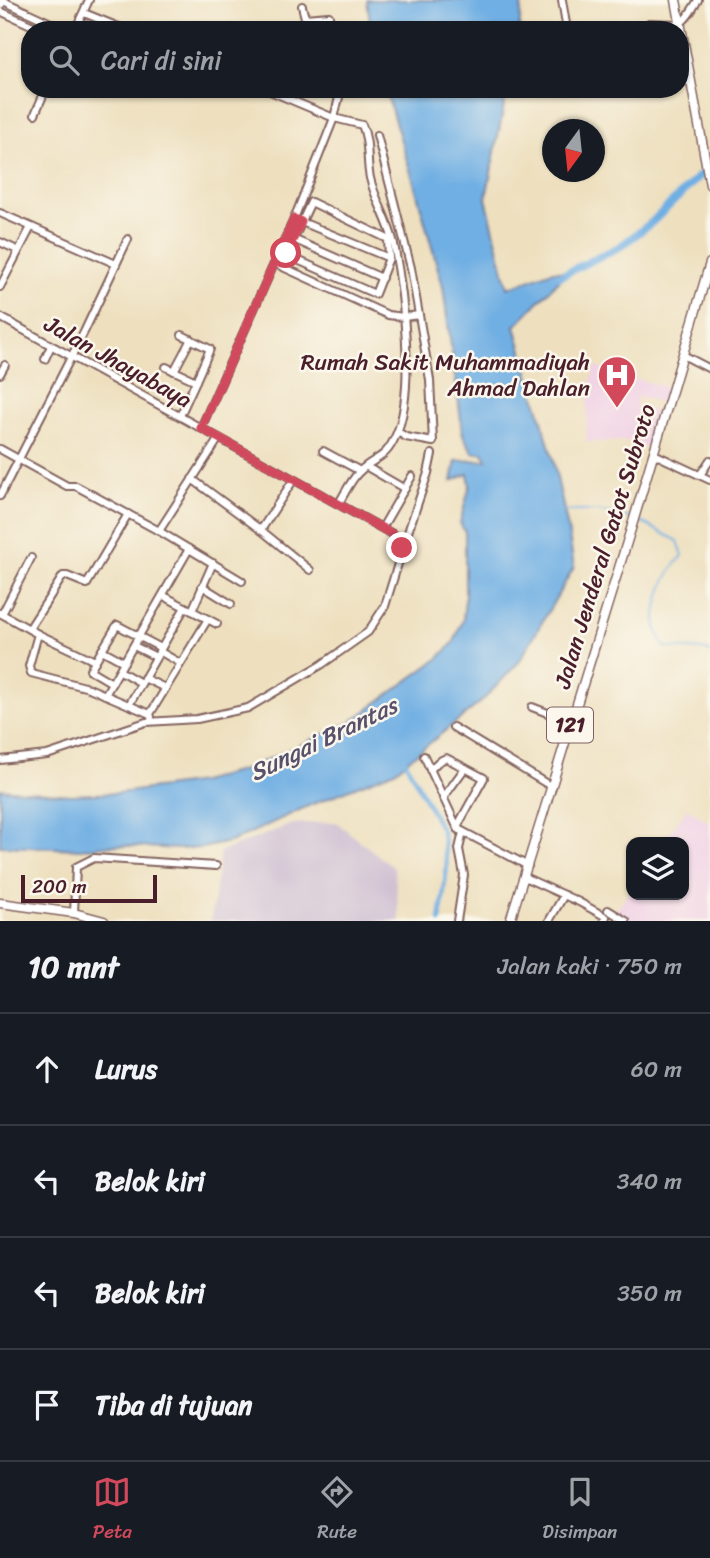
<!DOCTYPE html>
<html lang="id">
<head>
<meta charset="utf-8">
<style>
  body { margin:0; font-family:Sriracha,sans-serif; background:#242831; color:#f1f3f6 }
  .controls { position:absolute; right:21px; bottom:21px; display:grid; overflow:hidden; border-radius:14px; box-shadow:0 2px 5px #0004 }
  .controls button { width:63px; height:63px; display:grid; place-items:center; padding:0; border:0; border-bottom:2px solid #363941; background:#171b24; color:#f1f3f6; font:35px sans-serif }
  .compass { position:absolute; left:542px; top:119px; width:63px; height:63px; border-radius:50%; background:#171b24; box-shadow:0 2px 5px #0004; rotate:195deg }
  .scale { position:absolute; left:21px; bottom:18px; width:136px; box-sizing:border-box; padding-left:7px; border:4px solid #4a1f2b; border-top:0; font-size:19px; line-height:24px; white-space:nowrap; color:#4a1f2b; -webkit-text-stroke:5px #fbf7ec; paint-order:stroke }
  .stop { position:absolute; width:21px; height:21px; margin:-16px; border:5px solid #d1495b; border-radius:50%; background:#fff }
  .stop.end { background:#d1495b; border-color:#fff; box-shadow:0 2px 7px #0008 }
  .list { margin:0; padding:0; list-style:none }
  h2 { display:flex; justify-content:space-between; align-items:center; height:91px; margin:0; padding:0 28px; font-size:30px }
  h2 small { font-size:23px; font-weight:400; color:#9ea1a6 }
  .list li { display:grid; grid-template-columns:46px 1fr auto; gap:21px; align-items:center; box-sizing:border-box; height:112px; padding:0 28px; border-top:2px solid #363941 }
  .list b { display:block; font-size:26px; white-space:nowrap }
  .list em { font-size:23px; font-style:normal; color:#9ea1a6 }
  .icon { flex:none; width:38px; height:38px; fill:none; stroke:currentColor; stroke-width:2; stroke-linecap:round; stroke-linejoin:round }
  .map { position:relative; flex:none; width:710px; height:921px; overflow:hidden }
  .search { position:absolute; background:#171b24; box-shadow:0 2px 5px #0004; left:21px; right:21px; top:21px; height:77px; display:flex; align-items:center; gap:18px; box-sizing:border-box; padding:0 24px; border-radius:28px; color:#9ea1a6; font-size:26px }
  .sheet { height:539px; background:#171b24 }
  nav { display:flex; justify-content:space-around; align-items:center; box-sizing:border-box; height:98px; border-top:2px solid #363941; background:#171b24; font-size:19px; color:#9ea1a6 }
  nav a { display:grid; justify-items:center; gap:4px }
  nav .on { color:#d1495b }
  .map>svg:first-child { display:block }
  .built { fill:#f0d0e4 }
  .industrial { fill:#cebed1 }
  .water { fill:#70afe3; stroke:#5d6787; stroke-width:2 }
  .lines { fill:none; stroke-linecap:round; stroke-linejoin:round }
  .stream { stroke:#70afe3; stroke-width:2 }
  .canal { stroke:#70afe3; stroke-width:4.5 }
  .river { stroke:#70afe3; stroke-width:8 }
  .minor-casing { stroke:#83635f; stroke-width:10 }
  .major-casing { stroke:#83635f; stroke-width:11 }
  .highway-casing { stroke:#83635f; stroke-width:13 }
  .minor { stroke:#fff; stroke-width:6 }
  .major { stroke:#fff; stroke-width:8 }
  .highway { stroke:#fff; stroke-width:10 }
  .route { stroke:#d1495b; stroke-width:9 }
  .labels { text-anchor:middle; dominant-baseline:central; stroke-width:5; stroke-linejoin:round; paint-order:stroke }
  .shield { fill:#fbf7ec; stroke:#7f6065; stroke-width:2 }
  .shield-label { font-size:21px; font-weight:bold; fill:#4a1f2b }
  .street-label { font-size:23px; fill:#4a1f2b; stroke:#fbf7ec }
  .poi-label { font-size:23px; fill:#4a1f2b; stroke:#fbf7ec; text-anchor:end }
  .water-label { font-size:24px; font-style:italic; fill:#57516b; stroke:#fbf7ec }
</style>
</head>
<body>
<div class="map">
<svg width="710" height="921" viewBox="0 0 710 921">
  <rect width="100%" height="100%" fill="#fbf7ec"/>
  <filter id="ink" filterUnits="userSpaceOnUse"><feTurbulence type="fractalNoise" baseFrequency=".0143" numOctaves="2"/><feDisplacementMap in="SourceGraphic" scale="14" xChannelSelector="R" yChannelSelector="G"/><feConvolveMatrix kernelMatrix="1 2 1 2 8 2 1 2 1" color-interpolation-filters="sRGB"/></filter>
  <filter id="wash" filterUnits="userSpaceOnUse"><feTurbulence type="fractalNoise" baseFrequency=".00686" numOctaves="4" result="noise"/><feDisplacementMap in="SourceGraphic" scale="28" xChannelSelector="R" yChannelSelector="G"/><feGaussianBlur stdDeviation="1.57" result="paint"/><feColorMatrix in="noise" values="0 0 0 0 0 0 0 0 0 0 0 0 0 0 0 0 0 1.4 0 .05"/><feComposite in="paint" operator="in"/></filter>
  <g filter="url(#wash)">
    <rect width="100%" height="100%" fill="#eee0bf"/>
    <g class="built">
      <polygon points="595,367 669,388 665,403 638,396 635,406 660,413 649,448 626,441 586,442 588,391"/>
      <polygon points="687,808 710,823 710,921 619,921 612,916 631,889 631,895 684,895 684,842 663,842"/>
    </g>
    <polygon class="industrial" points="336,822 394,868 400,921 211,921 220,852 292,824"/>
    <g class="water">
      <polygon points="367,0 522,0 519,30 371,30"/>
      <polygon points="385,89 507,89 486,198 508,288 552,271 568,271 515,326 553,459 568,529 574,567 519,662 481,702 395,771 308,806 233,841 202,848 178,849 113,845 81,849 0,846 0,789 71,795 119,793 201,782 247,769 349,723 439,658 454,642 463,620 465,599 465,532 460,523 470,485 468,474 452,481 456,461 487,460 483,453 473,453 463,435 443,287 414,183"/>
    </g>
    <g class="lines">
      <g class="stream">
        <polyline points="564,511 598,511 631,518"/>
        <path d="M637 520 678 541 683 556C666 570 654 604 656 627 657 633 662 641 665 647 680 650 695 647 710 652"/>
      </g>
      <polyline class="canal" points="404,759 442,831 447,866 440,921"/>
      <polyline class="river" points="560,276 621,246 651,223 710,166"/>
    </g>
  </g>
  <g filter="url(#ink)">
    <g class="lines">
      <g class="minor-casing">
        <g id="minor">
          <polyline points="1,0 66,30"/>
          <polyline points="562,0 567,30"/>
          <polyline points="302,6 305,18 329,16 330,30"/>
          <polyline points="0,11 42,30"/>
          <polyline points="84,13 126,30"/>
          <path d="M649 23C682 24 681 29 698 0"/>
          <polyline points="75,30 89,0"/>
          <polyline points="315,30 323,17"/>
          <polyline points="680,81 691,82"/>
          <path d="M265 89 334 118 362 125C370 143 366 160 370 178 375 200 389 221 394 244 403 291 416 391 396 435 385 461 375 456 359 472 351 480 345 493 339 503"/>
          <polyline points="35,114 46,89"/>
          <polyline points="377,135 411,268 430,380 433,442 406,437 398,432"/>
          <polygon points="311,202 388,239 389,258 375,294 286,255"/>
          <polyline points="0,213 116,264"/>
          <polyline points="297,220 389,258"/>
          <polyline points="293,239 382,278"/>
          <polyline points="0,242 17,250"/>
          <polyline points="274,263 388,315 404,317 419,315"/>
          <polyline points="0,287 31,227"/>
          <polyline points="0,317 405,541 385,606 368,632 321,665 248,708 197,719 146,722 47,755 0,760"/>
          <polyline points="683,355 710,369"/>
          <polyline points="45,359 51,346"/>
          <polyline points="166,367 196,381 210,349 182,335"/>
          <polyline points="174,371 191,339"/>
          <polyline points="0,374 5,365"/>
          <polyline points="180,416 196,381"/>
          <polyline points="201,428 294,219 334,118 341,89"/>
          <polyline points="0,449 67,486 76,486 159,531 242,581"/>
          <polyline points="323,451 360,471"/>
          <polyline points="654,454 710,480"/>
          <polyline points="367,467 405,489"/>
          <polyline points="700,475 710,460"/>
          <polyline points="192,479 261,530"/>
          <polyline points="294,479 261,530 310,570"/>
          <polyline points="0,496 85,330 128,239"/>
          <polyline points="382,528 412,476"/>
          <polyline points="159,531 219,438"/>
          <polyline points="405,541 428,473 432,454"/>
          <polyline points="202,586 231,604"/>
          <polyline points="164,596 217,624"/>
          <polyline points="192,611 213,563"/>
          <polyline points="0,613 38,634 29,666 31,673 89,688 150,714"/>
          <polyline points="2,614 31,558"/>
          <polyline points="29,629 63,576 67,576 87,584 128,514"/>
          <polyline points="38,634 95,661"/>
          <polyline points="134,646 156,657"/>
          <polyline points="102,650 124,662"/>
          <polyline points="159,651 180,663"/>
          <polyline points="120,671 141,683"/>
          <polyline points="144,678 165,688"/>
          <polyline points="112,683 90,670 117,625 161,648"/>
          <polyline points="105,695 189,549"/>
          <polyline points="129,705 185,607"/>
          <polyline points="532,707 571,722"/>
          <polyline points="151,717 150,714 208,619"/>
          <polyline points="453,727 552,787"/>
          <polyline points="424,756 458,829 528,866"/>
          <polyline points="430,770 438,762 446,758 465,768"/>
          <polyline points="443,798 465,768 484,778 457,827"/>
          <polyline points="524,877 579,902 606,917 604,921"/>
          <polyline points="608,910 626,921"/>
          <polyline points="74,913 76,867 94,858 216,866"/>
          <polyline points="457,921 464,875 459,849 463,832"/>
          <polyline points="549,921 564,895"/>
        </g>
      </g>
      <g class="major-casing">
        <g id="major">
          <polyline points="676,0 710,185"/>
          <polyline points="0,903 74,913 104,921"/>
          <polyline points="510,921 631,529 710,263"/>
        </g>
      </g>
      <g class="highway-casing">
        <polyline id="highway" points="0,3 1,0"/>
      </g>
      <use href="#minor" class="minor"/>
      <use href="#major" class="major"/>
      <use href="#highway" class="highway"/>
    </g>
  </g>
  <g class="lines" filter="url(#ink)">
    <polyline class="route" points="286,253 301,222 294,219 201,428 405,541 402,548"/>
  </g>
  <defs>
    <g id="hospital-pin" transform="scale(2.0125)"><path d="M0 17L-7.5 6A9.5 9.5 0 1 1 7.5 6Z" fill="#d1495b" stroke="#fbf7ec"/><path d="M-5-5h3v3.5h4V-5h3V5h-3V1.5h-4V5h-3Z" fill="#fff"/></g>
  </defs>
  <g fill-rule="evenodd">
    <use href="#hospital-pin" x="617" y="375"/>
  </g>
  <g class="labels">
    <rect class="shield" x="547" y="707.5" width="46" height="35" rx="5"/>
    <g class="shield-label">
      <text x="570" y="725">121</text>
    </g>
    <g class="street-label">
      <text transform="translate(118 362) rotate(29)">Jalan Jhayabaya</text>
      <text transform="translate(605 546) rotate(-73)">Jalan Jenderal Gatot Subroto</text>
    </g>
    <g class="poi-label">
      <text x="590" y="362">Rumah Sakit Muhammadiyah<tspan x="590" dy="26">Ahmad Dahlan</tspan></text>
    </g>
    <g class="water-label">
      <text transform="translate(323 739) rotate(-26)">Sungai Brantas</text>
    </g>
  </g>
</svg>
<div class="controls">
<button><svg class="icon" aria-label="layers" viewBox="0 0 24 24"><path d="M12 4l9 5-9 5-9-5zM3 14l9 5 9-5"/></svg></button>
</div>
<svg class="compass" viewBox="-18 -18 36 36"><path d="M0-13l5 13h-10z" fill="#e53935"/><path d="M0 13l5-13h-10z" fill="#9ea1a6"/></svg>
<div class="scale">200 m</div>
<div class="stop" style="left:286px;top:253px"></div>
<div class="stop end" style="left:402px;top:548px"></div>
<div class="search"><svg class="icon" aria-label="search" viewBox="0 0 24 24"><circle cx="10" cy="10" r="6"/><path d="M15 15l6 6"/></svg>Cari di sini</div>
</div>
<section class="sheet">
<h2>10 mnt<small>Jalan kaki · 750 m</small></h2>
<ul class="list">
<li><svg class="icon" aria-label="ahead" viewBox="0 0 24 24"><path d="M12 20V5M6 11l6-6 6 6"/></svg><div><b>Lurus</b></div><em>60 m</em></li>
<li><svg class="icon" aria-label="left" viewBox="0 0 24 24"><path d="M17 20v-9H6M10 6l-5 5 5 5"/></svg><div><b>Belok kiri</b></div><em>340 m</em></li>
<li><svg class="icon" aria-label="left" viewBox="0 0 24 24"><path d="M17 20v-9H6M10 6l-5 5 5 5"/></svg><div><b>Belok kiri</b></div><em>350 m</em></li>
<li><svg class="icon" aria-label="arrive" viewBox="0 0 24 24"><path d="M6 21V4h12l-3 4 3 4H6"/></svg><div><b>Tiba di tujuan</b></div></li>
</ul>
</section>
<nav>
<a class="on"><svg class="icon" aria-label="map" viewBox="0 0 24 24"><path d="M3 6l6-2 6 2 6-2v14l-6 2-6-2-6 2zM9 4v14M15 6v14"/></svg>Peta</a>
<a><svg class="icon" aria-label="directions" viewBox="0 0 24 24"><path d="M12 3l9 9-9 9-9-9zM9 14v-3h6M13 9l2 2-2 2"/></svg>Rute</a>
<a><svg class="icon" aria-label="saved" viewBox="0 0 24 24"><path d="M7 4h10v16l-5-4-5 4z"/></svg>Disimpan</a>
</nav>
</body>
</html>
